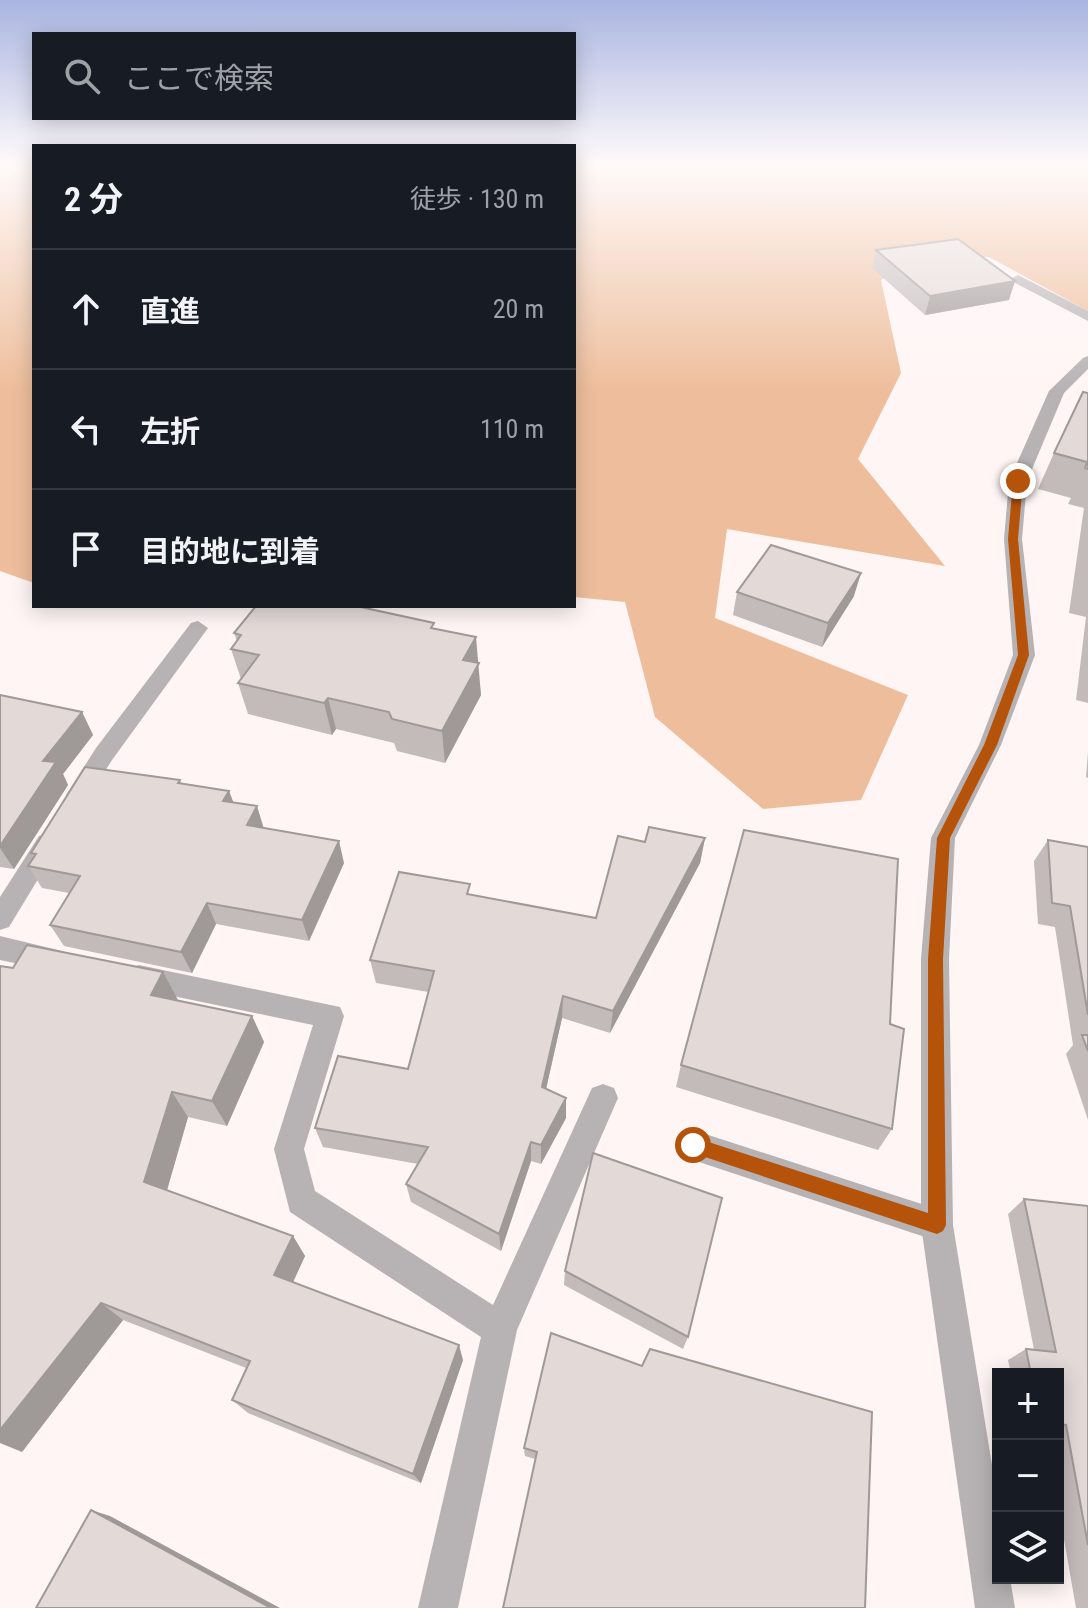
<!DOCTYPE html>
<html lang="ja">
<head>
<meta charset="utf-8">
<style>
  body { margin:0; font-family:"Roboto Condensed","Noto Sans JP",sans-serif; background:#20242c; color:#f1f3f6 }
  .controls { position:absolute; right:24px; bottom:24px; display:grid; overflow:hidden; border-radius:0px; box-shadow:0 4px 20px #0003 }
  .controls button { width:72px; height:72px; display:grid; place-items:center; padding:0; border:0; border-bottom:2px solid #363941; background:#171b24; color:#f1f3f6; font:40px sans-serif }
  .stop { position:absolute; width:24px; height:24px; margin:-18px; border:6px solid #b45309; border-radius:50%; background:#fff }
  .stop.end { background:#b45309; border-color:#fff; box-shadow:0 2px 8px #0008 }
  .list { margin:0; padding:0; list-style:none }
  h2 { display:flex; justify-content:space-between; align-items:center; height:104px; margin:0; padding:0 32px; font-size:34px }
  h2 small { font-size:26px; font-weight:400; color:#9ea1a6 }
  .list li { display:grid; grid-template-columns:52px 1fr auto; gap:24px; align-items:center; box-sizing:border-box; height:120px; padding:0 32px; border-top:2px solid #363941 }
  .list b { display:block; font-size:30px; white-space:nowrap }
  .list em { font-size:26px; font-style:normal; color:#9ea1a6 }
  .icon { flex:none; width:44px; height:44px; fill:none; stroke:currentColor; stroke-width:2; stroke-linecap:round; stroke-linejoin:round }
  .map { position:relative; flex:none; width:1088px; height:1608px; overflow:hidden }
  .search { position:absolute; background:#171b24; box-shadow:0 4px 20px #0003; left:32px; top:32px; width:544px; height:88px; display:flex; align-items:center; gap:20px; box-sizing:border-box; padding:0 28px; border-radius:0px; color:#9ea1a6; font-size:30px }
  .panel { position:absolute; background:#171b24; box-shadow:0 4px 20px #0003; left:32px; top:144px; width:544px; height:464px; border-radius:0px }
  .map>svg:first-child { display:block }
  .forest { fill:#eebe9c }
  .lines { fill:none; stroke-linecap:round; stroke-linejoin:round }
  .lane { fill:#b7b3b4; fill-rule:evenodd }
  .street { fill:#b7b3b4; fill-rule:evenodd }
  .wall { fill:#c3bbba }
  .shaded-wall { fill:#9f9997 }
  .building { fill:#e3dad8; stroke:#9f9997; stroke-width:2 }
  .route { fill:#b45309 }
</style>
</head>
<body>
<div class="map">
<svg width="1088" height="1608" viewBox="0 0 1088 1608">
  <rect width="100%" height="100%" fill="#fff5f5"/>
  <g class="forest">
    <polygon points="0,166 34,166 34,583 0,571"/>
    <polygon points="574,166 1088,166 1088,311 989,257 915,255 881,280 901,373 858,459 945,566 727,529 715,618 908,695 861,800 763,809 655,717 625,602 574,597"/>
  </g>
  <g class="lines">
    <g class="lane">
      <polygon points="1018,275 1088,311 1088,321 1013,282 1011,279"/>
      <polygon points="1088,356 1088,369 1064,393 1027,481 1022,539 1035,655 1001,745 955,838 949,959 953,1225 998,1502 998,1578 1010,1578 1015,1608 975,1608 921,1225 921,959 931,838 979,745 1013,655 1004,539 1009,481 1049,391 1083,358"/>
    </g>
    <g class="street">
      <polygon points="198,621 208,628 112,760 86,801 78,804 70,801 66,795 96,748 191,623"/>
      <polygon points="48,833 57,836 60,843 9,927 0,930 0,897 39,836"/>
      <polygon points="0,936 62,951 66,959 62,967 52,971 0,960"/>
      <polygon points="139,965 340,1007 344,1016 304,1149 315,1191 493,1305 592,1088 603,1084 614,1088 618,1098 517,1330 458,1608 418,1608 481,1337 290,1212 274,1149 313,1025 139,989 129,986 125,977 129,968"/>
      <polygon points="693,1130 937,1209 948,1214 953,1225 948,1236 937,1241 693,1160 682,1156 678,1145 682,1134"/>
    </g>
  </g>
  <g class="wall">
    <polygon points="876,250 1009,300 925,315 872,268"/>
    <polygon points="1088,393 1088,703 1076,700 1086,617 1069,613 1084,508 1068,504 1071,498 1038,489 1054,453"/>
    <polygon points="737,592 854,596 822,647 733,615"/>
    <polygon points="434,629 477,663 481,695 445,763 397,751 394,743 336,729 332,735 248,714 238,683 241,679 231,649 237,641 234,633"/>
    <polygon points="0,695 82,712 93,735 63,774 68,785 14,869 0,867"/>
    <polygon points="1088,752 1088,778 1086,777"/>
    <polygon points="180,780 181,783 229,791 233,803 264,828 344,863 309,941 216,924 192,973 64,946 50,925 69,893 42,888 28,866 34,858 31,853"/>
    <polygon points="705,838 700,863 610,1033 562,1018 546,1089 566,1118 541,1164 531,1161 501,1251 411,1202 406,1184 418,1164 323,1147 315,1128 408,1069 428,992 376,983 370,960 471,895 596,918 645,842"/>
    <polygon points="1048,840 1088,847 1088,1120 1066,1054 1073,1045 1055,927 1038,924 1034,861"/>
    <polygon points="178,1000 252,1016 264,1042 227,1126 188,1117 167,1190 293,1236 305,1256 293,1282 463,1360 421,1483 248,1413 232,1400 246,1368 123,1320 22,1452"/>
    <polygon points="890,1024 892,1129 878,1150 676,1087 681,1065"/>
    <polygon points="1024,1199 1088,1206 1088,1608 1076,1608 1058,1505 1058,1374 1011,1374 1008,1360 1026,1349 1034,1350 1008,1214"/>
    <polygon points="565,1271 688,1337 683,1349 564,1285"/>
    <polygon points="551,1333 865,1608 535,1459 525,1456 524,1448"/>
  </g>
  <g class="shaded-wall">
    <polygon points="1015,281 1009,300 925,315 930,296"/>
    <polygon points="861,573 854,596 822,647 828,623"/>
    <polygon points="476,637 481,695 445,763 442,731 463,660"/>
    <polygon points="328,698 336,729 332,735 324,703"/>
    <polygon points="82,712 93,735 63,774 68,785 14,869 0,848 0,846 43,761"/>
    <polygon points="229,791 238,814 223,801"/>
    <polygon points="257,806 264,829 247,825"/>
    <polygon points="705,838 700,863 610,1033 613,1011"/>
    <polygon points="339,841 344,863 309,941 302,920"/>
    <polygon points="207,903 216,924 192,973 181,952"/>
    <polygon points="163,972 178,1000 151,995"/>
    <polygon points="563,996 562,1018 542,1107 542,1087"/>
    <polygon points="252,1016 264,1042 227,1126 212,1101"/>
    <polygon points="172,1092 188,1117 163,1204 144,1182"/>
    <polygon points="566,1098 566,1118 541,1164 541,1145"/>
    <polygon points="531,1142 531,1161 501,1251 499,1234"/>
    <polygon points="293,1236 305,1256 288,1293 274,1275"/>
    <polygon points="101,1303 123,1320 22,1452 0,1443 0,1430"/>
    <polygon points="459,1345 463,1360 421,1483 413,1474"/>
    <polygon points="91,1510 110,1516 280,1608 271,1608"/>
  </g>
  <g class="building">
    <polygon points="958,239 1015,281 930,296 876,250"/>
    <polygon points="1083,392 1088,393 1088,469 1085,468 1087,462 1054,453"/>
    <polygon points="771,545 861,573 828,623 737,592"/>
    <polygon points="256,606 356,606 434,623 431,628 476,637 463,660 479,663 442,731 392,719 389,712 328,698 324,703 238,683 259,655 231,649 241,635 234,633"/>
    <polygon points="0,695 82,712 43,761 56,762 0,846"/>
    <polygon points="85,767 180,780 178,783 229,791 223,801 257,806 247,825 339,841 302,920 207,903 181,952 50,925 80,876 28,866 36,854 31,853"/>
    <polygon points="649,827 705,838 613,1011 563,996 542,1087 566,1098 541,1145 531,1142 499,1234 406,1184 428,1147 315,1128 338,1056 408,1069 434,971 370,960 399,872 470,884 467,894 596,918 618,836 645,842"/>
    <polygon points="744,830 898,859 890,1024 904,1029 892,1129 681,1065"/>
    <polygon points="1048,840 1088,847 1088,1015 1070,906 1052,903"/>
    <polygon points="27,945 163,972 151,995 252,1016 212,1101 172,1092 144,1182 293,1236 274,1275 459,1345 413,1474 232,1400 250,1361 101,1303 0,1430 0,966 13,968"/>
    <polygon points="1082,1035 1088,1035 1088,1051"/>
    <polygon points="593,1153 722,1198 688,1337 565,1271"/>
    <polygon points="1024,1199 1088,1206 1088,1545 1066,1425 1058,1424 1058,1374 1031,1374 1026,1349 1056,1352"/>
    <polygon points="551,1333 642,1366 650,1349 872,1412 865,1608 503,1608 537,1452 524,1448"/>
    <polygon points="91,1510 271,1608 36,1608"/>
  </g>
  <linearGradient id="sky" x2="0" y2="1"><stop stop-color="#a9b5e1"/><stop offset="0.42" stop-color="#fffafa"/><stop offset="1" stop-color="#fffafa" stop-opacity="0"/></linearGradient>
  <rect width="1088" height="391" fill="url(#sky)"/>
  <polygon class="route" points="1018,479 1023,481 1018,539 1029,655 997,745 950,838 943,959 946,1225 943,1231 937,1234 693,1153 687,1151 685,1145 687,1139 693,1137 928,1213 928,959 937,838 984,745 1018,655 1008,539 1013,481"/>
</svg>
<div class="controls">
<button>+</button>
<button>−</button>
<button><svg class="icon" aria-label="layers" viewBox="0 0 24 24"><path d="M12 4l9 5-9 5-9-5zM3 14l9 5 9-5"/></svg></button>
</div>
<div class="stop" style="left:693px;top:1145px"></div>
<div class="stop end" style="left:1018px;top:481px"></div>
<div class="search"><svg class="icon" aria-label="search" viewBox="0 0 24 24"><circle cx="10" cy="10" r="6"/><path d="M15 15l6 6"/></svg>ここで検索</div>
<section class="panel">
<h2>2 分<small>徒歩 · 130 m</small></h2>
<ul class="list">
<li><svg class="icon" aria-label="ahead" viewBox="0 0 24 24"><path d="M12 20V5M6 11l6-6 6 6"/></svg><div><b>直進</b></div><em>20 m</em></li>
<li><svg class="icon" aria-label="left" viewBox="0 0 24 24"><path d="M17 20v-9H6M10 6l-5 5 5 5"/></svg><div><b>左折</b></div><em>110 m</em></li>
<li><svg class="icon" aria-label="arrive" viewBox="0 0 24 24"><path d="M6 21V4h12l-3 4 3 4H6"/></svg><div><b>目的地に到着</b></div></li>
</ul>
</section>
</div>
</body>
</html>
